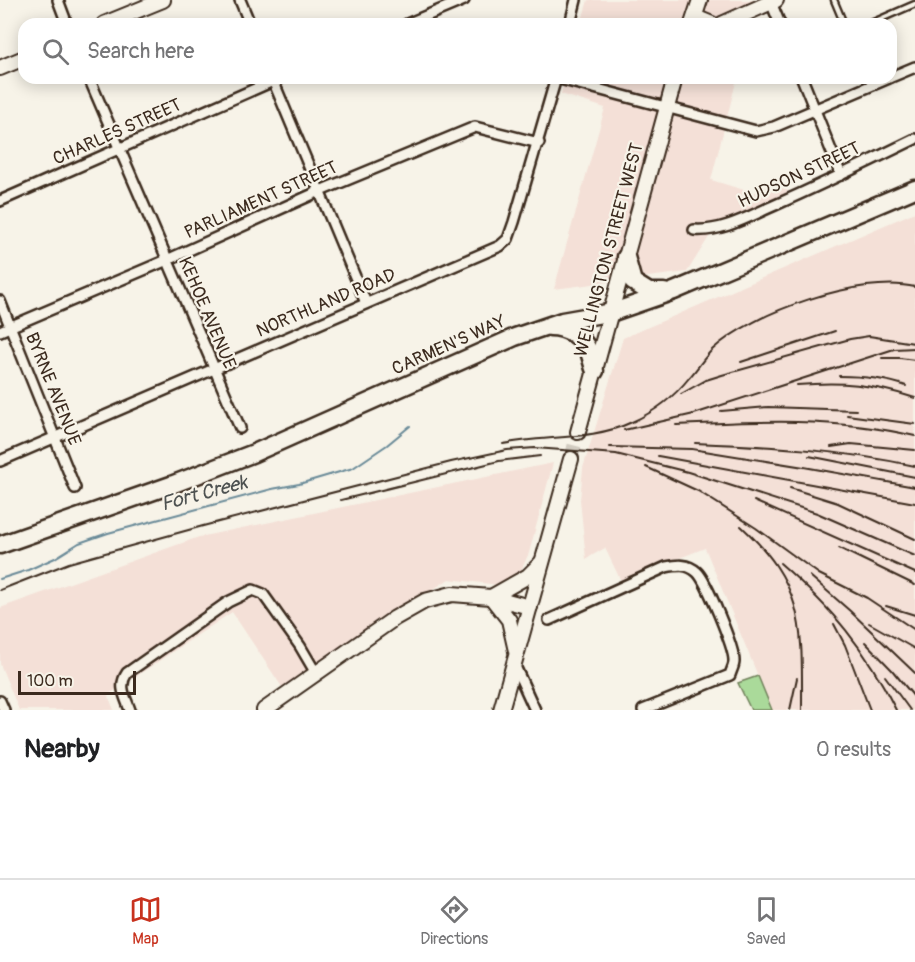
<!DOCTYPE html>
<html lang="en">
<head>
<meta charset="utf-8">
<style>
  body { margin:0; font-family:Pangolin,sans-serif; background:#f6f6f6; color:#202124 }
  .scale { position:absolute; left:18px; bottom:15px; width:118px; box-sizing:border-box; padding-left:6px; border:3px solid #3b2a1e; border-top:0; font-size:16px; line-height:21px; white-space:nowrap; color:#3b2a1e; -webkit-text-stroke:4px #f7f3e8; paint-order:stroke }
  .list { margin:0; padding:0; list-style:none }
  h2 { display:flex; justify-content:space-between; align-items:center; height:78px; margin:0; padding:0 24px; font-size:26px }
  h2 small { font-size:20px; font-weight:400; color:#757577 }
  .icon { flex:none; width:33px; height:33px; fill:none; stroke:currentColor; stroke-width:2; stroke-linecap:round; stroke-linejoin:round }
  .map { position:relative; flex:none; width:915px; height:710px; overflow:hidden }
  .search { position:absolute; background:#fff; box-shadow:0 3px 15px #0003; left:18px; right:18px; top:18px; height:66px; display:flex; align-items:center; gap:15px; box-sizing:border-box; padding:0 21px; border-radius:18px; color:#757577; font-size:22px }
  .sheet { height:168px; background:#fff }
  nav { display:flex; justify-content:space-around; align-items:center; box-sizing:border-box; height:84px; border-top:2px solid #e0e0e0; background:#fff; font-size:16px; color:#757577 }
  nav a { display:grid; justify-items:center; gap:3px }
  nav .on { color:#c8321e }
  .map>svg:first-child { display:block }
  .built { fill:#f4e0d7 }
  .green { fill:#aada9a; stroke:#72825c; stroke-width:1.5 }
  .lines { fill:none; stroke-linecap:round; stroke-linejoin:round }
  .stream { stroke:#698a98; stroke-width:2 }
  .secondary-tunnel { stroke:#d1cbc0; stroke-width:14; stroke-dasharray:14 7; stroke-linecap:butt }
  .lane-casing { stroke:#3b2a1e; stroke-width:9 }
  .street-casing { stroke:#3b2a1e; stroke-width:14 }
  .secondary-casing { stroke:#3b2a1e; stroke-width:18 }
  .highway-casing { stroke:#3b2a1e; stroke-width:21 }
  .lane { stroke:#f7f3e8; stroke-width:4.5 }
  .street { stroke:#f7f3e8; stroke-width:9 }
  .secondary { stroke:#f7f3e8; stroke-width:14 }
  .highway { stroke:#f7f3e8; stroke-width:16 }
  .rail { stroke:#3b2a1e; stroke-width:2 }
  .labels { text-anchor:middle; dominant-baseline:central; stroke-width:4.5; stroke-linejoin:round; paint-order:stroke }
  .street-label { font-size:18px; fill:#3b2a1e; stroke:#f7f3e8 }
  .water-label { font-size:20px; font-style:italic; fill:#4e5251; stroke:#f7f3e8 }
</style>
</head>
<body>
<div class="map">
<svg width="915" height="710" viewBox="0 0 915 710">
  <rect width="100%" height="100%" fill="#f7f3e8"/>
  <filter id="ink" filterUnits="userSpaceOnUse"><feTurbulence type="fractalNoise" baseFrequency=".0167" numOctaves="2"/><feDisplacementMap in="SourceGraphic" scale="12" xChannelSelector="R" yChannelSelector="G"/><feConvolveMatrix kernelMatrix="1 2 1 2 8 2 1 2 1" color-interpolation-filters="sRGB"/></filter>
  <g filter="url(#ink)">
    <g class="built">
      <polygon points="588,0 766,0 721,24 581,24"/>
      <polygon points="565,78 737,78 711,180 754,193 781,180 791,197 714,229 687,272 554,289 605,108 561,94"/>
      <polygon points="915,212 915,710 772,710 705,548 621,581 605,548 586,559 580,500 583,468 623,338"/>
      <polygon points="553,463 529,553 517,579 498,585 449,579 282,687 232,612 108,695 114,710 19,710 0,664 0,608 199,537"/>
    </g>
    <polygon class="green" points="758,676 772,710 751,710 738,683"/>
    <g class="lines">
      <polyline class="stream" points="0,579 28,570 55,558 79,543 108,533 272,489 299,484 353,468 387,445 410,426"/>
      <polyline class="secondary-tunnel" points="571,459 578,432"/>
      <g class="lane-casing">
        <g id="lane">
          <polyline points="834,0 844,24"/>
          <polyline points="869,24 915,4"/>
        </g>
      </g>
      <g class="street-casing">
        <g id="street">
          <polyline points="58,0 67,24"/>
          <polyline points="240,0 250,24"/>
          <polyline points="770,0 780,24"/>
          <polyline points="407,24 464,0"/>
          <polyline points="570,24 576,0"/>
          <polyline points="891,77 915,67"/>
          <polyline points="89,78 240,428"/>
          <polyline points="272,78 366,303"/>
          <polyline points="556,78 756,131 774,127 889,78"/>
          <polyline points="802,78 841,175"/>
          <polyline points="0,201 280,78"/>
          <path d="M694 230C722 232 748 217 773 206 821 185 868 162 915 139"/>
          <polyline points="0,301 75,488"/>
          <polyline points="0,331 167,260 320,191 475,127 539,143"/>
          <polyline points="0,461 500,246 508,239 514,222 556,78"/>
          <path d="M549 620 666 567C677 565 687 563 697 572 706 580 735 649 734 662 734 666 731 671 730 675L643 710"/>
          <polyline points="514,664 535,710"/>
          <polyline points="0,701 4,710"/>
          <path d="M130 710C125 696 118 686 127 673L228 602 253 590 263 594 300 646 317 675"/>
        </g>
      </g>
      <g class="secondary-casing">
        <g id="secondary">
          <polyline points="695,17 712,24"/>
          <polyline points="104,24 163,0"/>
          <polyline points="692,24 700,0"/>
          <polyline points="722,24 776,0"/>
          <polyline points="0,68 24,58"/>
          <polyline points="578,432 675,78"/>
          <polyline points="491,597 509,620 516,651"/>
          <polyline points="491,597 528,576 541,563"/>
          <polyline points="264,710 395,618 425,601 452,594 491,597 530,607"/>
          <polyline points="501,710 571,459"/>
        </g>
      </g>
      <g class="highway-casing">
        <g id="highway">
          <polyline points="626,257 633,282 649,292 664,292"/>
          <path d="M550 327C566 327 584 337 589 352 592 359 592 365 595 371"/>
          <polyline points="0,545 171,485 254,453 515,337 562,321 613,312 674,291 915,189"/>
        </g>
      </g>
      <use href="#lane" class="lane"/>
      <use href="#street" class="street"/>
      <use href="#secondary" class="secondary"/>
      <use href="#highway" class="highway"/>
      <g class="rail">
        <polyline points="882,358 900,358 915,360"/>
        <polyline points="741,362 835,331"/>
        <path d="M839 376C863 376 884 378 906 386"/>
        <path d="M797 385C842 381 872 384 915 398"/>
        <polyline points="681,394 706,380 722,375 850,339 869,336 914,343"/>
        <polyline points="721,411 768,407 856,410"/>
        <polyline points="847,415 915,424"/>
        <path d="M676 425C757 421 836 417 915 436"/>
        <polyline points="624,430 694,414 894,349 915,348"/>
        <path d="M695 443C769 446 842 450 915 466"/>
        <path d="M503 444C546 435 592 441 632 422 654 412 674 397 689 378 697 369 704 358 712 350 752 312 862 274 915 287"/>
        <polyline points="610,447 692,449 804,467 915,487"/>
        <polyline points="831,447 851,444 915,450"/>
        <polyline points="658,456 915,503"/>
        <polyline points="809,456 915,477"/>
        <polyline points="646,467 698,491 756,528 819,574 867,598 915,630"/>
        <polyline points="790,488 838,503 915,539"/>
        <polyline points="341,500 499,461 540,456"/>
        <polyline points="754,501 915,573"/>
        <path d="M741 526C806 586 802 628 802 710"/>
        <polyline points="839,548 915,585"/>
        <path d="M780 563C832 609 865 647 896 710"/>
        <polyline points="810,576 850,611 915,673"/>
        <polyline points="0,590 69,563 203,526 451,462 507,450 535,448 616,454 688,472 817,513 915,556"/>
        <polyline points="886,606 915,615"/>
        <polyline points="869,623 915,649"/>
        <polyline points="834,624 845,645 870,710"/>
        <polyline points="865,642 892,670 915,698"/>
        <polyline points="885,676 910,710"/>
        <polyline points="790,710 797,678"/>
      </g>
    </g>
  </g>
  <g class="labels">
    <g class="street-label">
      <text transform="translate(117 132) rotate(-24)">CHARLES STREET</text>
      <text transform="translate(799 175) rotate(-25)">HUDSON STREET</text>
      <text transform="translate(261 200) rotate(-24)">PARLIAMENT STREET</text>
      <text transform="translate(609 250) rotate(-75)">WELLINGTON STREET WEST</text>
      <text transform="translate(326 303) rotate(-23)">NORTHLAND ROAD</text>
      <text transform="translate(207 313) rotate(67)">KEHOE AVENUE</text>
      <text transform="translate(449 345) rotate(-24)">CARMEN'S WAY</text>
      <text transform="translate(53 389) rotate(68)">BYRNE AVENUE</text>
    </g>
    <g class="water-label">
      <text transform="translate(204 493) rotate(-15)">Fort Creek</text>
    </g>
  </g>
</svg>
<div class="scale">100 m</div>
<div class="search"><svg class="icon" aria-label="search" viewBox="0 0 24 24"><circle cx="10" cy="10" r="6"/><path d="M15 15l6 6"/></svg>Search here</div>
</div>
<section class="sheet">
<h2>Nearby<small>0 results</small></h2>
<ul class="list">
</ul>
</section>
<nav>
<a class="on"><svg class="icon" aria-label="map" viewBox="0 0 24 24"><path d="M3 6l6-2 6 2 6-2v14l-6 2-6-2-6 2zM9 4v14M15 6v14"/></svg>Map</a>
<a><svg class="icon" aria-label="directions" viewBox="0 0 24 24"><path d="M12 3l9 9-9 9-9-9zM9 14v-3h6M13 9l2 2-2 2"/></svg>Directions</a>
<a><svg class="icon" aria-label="saved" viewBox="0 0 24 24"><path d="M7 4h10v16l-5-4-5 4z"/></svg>Saved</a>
</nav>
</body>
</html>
